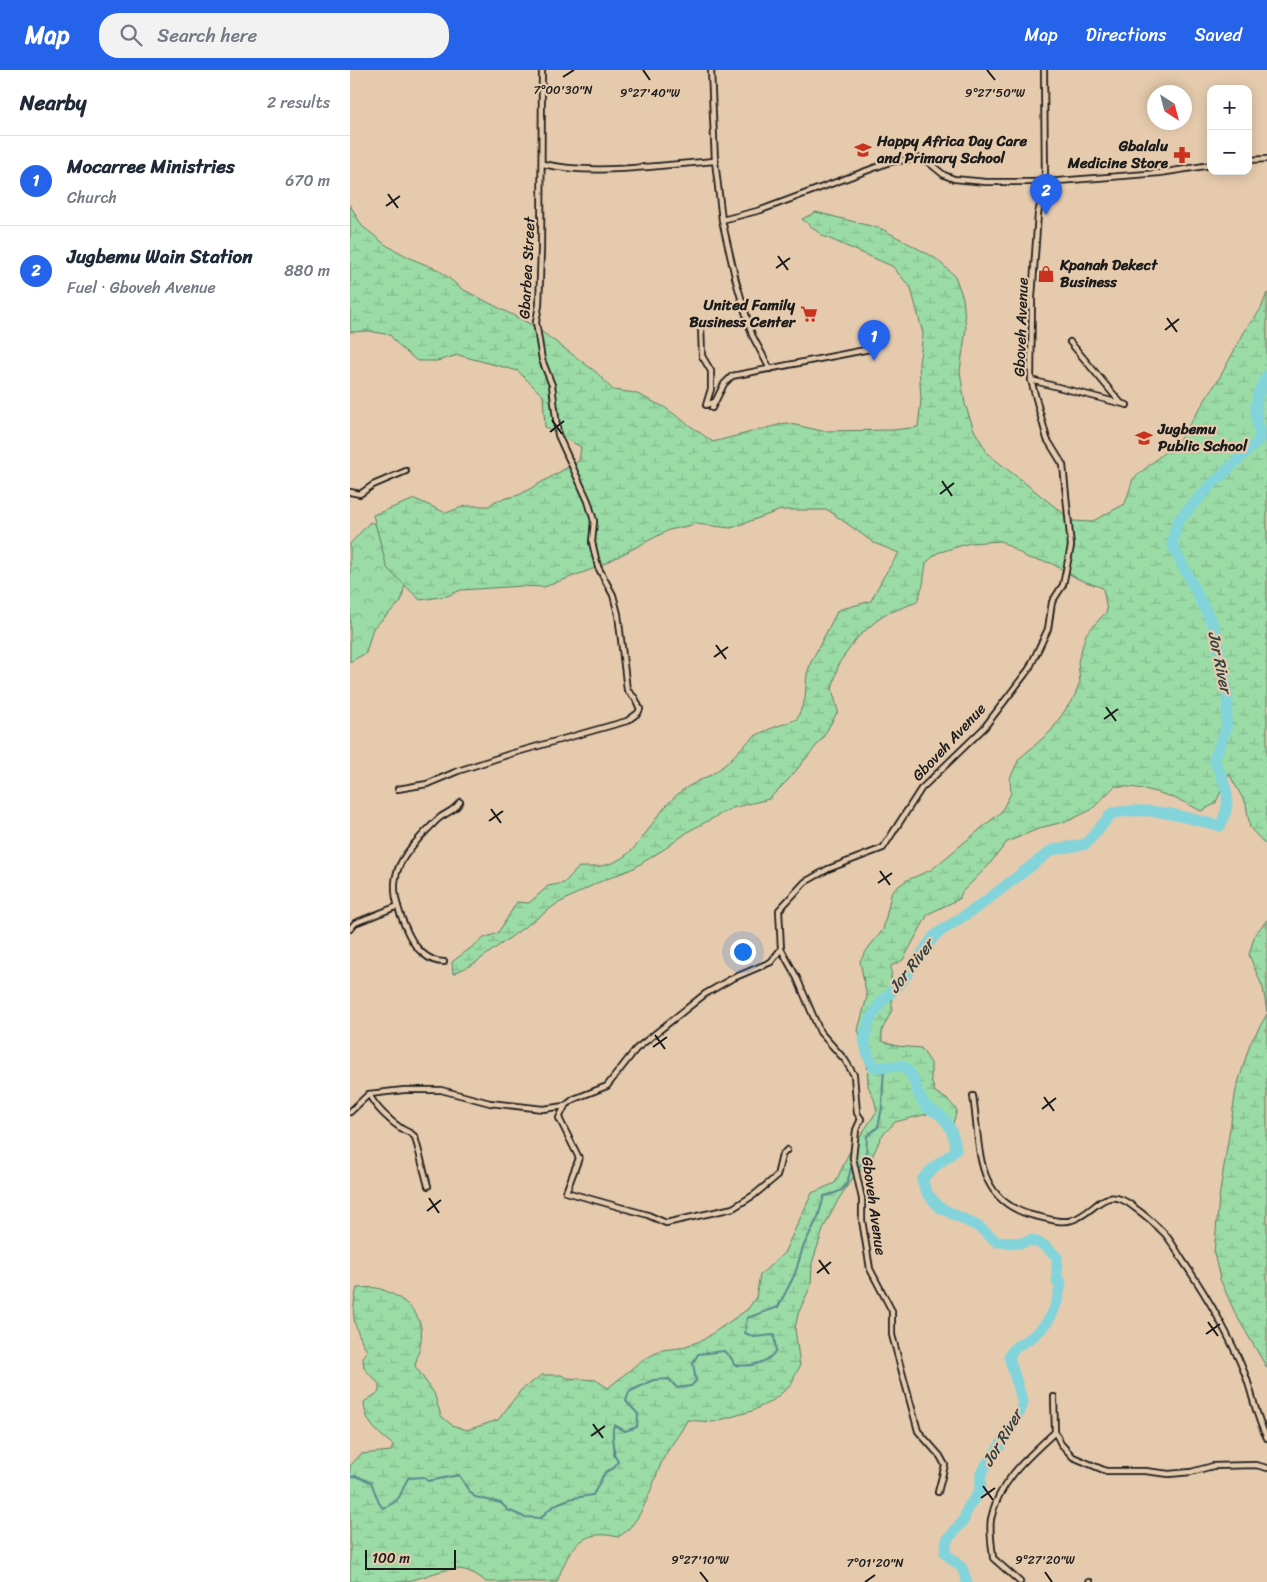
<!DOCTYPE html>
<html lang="en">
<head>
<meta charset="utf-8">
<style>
  body { margin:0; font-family:Sriracha,sans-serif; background:#f2f2f3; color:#1f2937 }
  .controls { position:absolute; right:15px; top:15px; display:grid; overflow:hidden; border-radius:10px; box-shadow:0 2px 12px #0003 }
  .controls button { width:45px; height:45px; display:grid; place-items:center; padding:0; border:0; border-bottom:1px solid #e0e1e3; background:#fff; color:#1f2937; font:25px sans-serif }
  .compass { position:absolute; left:797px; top:15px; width:45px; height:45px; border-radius:50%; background:#fff; box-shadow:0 2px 12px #0003; rotate:144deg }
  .scale { position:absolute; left:15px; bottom:12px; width:91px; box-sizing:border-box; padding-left:5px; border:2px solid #1c1c1c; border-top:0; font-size:14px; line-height:18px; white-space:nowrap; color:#1c1c1c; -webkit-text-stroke:4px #e5caad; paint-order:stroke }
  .you { position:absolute; left:392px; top:881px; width:18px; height:18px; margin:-12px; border:4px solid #fff; border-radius:50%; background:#1a73e8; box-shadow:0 0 0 8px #1a73e833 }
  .badge { display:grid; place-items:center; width:32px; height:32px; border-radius:50%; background:#2563eb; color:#fff; font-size:16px; font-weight:700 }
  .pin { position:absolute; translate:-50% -41px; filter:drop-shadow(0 1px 2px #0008) }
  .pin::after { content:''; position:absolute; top:26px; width:18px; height:15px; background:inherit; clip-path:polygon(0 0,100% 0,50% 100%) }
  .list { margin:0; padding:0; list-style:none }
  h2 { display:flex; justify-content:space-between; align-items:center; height:65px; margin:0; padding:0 20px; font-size:21px }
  h2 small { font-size:16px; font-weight:400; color:#747a83 }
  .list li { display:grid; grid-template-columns:32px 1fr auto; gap:15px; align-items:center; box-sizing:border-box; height:90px; padding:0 20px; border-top:1px solid #e0e1e3 }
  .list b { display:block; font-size:19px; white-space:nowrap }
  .list p { margin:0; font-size:16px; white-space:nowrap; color:#747a83 }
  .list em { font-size:16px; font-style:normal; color:#747a83 }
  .icon { flex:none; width:28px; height:28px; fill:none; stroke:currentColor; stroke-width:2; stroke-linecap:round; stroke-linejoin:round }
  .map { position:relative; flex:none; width:917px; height:1512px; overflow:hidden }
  header { display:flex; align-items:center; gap:30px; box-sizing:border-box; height:70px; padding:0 25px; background:#2563eb; color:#fff }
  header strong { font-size:24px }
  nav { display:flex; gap:28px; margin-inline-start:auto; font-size:18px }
  .search { width:350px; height:45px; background:#f2f2f3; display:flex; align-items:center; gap:12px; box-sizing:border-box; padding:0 18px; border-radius:20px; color:#747a83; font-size:19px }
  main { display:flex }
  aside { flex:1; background:#fff }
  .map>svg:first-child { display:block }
  .forest { fill:url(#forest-crowns); stroke:#5b7c61 }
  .wetland { fill:url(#wetland-marsh); stroke:#5b7c61 }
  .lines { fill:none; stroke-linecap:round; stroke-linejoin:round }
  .stream { stroke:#5a8a8e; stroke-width:2 }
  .river { stroke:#83d4da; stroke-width:11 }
  .minor-casing { stroke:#1c1c1c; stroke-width:8 }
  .minor { stroke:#e5caad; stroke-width:4.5 }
  .ticks { fill:none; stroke:#1c1c1c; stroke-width:2 }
  .labels { text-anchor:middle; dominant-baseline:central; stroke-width:4.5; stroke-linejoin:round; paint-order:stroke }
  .poi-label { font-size:15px; font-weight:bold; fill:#1c1c1c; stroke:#e5caad; text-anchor:start }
  .street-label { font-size:15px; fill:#1c1c1c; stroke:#e5caad }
  .water-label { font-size:16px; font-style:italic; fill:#314142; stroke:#e5caad }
  .ticks-label { font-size:12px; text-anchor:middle; fill:#1c1c1c; stroke:#e5caad; stroke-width:4.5; stroke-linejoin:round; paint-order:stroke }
</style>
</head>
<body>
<header>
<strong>Map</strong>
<div class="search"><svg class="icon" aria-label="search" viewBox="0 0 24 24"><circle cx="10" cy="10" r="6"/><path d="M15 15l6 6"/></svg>Search here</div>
<nav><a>Map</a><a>Directions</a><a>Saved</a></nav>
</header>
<main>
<aside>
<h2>Nearby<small>2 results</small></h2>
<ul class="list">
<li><span class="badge">1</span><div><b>Mocarree Ministries</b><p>Church</p></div><em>670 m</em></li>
<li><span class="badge">2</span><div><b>Jugbemu Wain Station</b><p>Fuel · Gboveh Avenue</p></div><em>880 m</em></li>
</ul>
</aside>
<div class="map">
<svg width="917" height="1512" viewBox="0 0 917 1512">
  <defs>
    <pattern id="forest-crowns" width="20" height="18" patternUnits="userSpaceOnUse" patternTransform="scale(1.25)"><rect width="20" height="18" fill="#9adba6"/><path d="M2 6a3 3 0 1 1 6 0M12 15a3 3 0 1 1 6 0" fill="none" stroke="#84bb8e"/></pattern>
    <pattern id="wetland-marsh" width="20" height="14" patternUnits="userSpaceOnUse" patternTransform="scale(1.25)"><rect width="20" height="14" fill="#9adba6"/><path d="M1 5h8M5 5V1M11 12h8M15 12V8" fill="none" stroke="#84bb8e"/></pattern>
  </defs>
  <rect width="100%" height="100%" fill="#e5caad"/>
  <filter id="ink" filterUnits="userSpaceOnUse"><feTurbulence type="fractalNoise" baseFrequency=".02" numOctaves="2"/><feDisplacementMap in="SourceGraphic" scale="10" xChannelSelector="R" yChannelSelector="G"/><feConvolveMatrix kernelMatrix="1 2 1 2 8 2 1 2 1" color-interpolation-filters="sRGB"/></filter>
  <g filter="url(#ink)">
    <polygon class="forest" points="20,452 44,461 60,492 51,532 23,558 16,583 0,592 0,474"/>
    <g class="wetland">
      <path d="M0 135 12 156 36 175 62 189 89 200 112 219 184 256 246 302 263 320 285 323 314 337 363 372 436 353 472 361 544 360 568 357 571 330 569 294 573 264 561 218 542 196 473 166 452 149 466 142 532 159 585 188 605 206 613 228 616 259 610 301 615 334 624 360 638 384 723 451 741 452 775 434 783 409 830 369 870 307 897 257 911 239 917 223V776L900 758 896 734 879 704 865 734 851 741C823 725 796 717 765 716L741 740 718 751 693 757 657 772 637 797 612 822 609 829 578 844 553 890 541 896 542 940 532 960V971L547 976 571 978 581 993V1010L585 1022 598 1030 607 1040 601 1060 585 1042 545 1052 531 1067 519 1094 504 1106 488 1130 474 1157 462 1193 461 1215 448 1244 445 1259 450 1296 440 1316 422 1331 402 1341 363 1352 337 1350C330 1366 317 1378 311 1394 301 1417 292 1454 268 1467 230 1457 218 1481 207 1512H136C106 1485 84 1508 51 1512 35 1512 17 1512 0 1512V1396L11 1384 41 1381 43 1375C27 1362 15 1353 14 1332L29 1322V1314L14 1298 13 1288 17 1281C4 1256 0 1247 7 1218 13 1218 21 1217 27 1218 45 1223 68 1237 71 1258 73 1271 68 1283 65 1296L84 1323 91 1346 102 1355 117 1360 148 1350 171 1320 192 1305H211L217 1308 246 1310 258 1318 291 1291 312 1280 330 1278 353 1270 398 1239 406 1227 410 1205 434 1183 462 1123 485 1113 499 1083 527 1041 524 1029 518 1016 517 985 508 960 517 927 510 891 519 877 533 860 542 821 557 810 581 800 651 742 661 723 660 708 669 689 701 661 724 627 730 612 728 592 736 564 757 541 753 518 728 509 701 493 678 488 651 471 620 473 587 483 576 493 573 515 567 532 533 545 507 568 489 593 482 619 488 641 472 669 439 709 419 729 382 738 339 761 316 778 284 798 247 813 205 835 125 893 103 904 102 892 134 868 148 863 167 832 179 833 198 816 214 813 229 797C290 801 291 756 328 724 339 714 355 709 367 701 380 692 389 679 401 669 412 660 433 655 447 649L455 629 457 604 461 592 488 540 521 531C530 512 538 499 549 483L524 473 478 440H431L381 458 346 454 319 460 248 497 194 517 172 516 111 520 97 526 70 530 37 498 23 445 65 429 96 443 115 436H139L145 431 169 425 229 391 231 377 195 357 193 326 168 301 108 285 87 291H67L50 277 40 265 19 261 0 262Z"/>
      <polygon points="917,850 917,942 913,918 899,885 905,864"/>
      <polygon points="917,944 917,1298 885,1243 870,1209 864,1183 869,1128 886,1020 900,974"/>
    </g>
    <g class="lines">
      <path class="stream" d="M0 1407 6 1406 21 1412 29 1433 33 1438C53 1430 49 1425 58 1408L73 1407 78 1411 109 1405 119 1421 125 1427 151 1433 158 1440 174 1447 191 1448C205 1430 221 1428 243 1425L255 1402 264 1398 268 1391 264 1385C266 1374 260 1365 264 1355L275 1361 287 1357 288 1344 276 1331 279 1322 303 1310 319 1309 327 1318 341 1316 346 1311 343 1293 348 1284 374 1281 382 1289 384 1295C400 1297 416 1294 426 1281L424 1265 404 1267 395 1263 397 1248 428 1237 445 1204 453 1177 468 1147 474 1126C496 1121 496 1119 501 1098L508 1099 516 1087 517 1066 528 1057 532 1038 534 996 524 997"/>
      <path class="river" d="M617 1512 612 1498 595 1483 597 1470 614 1450 617 1439 630 1420 631 1403 656 1367 670 1341 673 1333 659 1287C664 1277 667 1276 676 1271 700 1256 707 1239 711 1212H707V1187L695 1176 682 1170 670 1173 647 1172 629 1157 589 1137 577 1123 572 1110C581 1097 594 1091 606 1080 604 1066 601 1055 590 1045 586 1042 580 1040 576 1036 563 1023 570 1010 553 996L524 997 518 986 514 969 519 951 531 932 551 913 585 865 629 836 702 780 736 774 762 743C802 736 831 746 870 756 884 728 876 716 864 690L876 659 878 627 865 559 822 474 827 452 861 415 910 369C905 343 902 330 917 306"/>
      <g class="minor-casing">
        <g id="minor">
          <polyline points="361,0 365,91 372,150 386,211 402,265 420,299"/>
          <polyline points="898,90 917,89"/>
          <path d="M193 94C244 106 312 95 365 91"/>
          <polyline points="372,150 411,140 540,92 568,88 578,92 594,105 604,109 636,112 695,112 810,103 861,95"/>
          <polyline points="351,255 352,286 361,301 361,319 356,335 364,332"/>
          <polyline points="720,272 770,332"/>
          <polyline points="681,310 777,335"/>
          <polyline points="362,338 374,314 382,306 520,279"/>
          <polyline points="0,422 10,424 23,415 56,401"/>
          <polyline points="48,719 77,714 108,701 160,684 277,651 288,643 290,639 285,628 277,620 268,544 263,525 248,497 242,472 244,451 238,431 208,365 202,315 192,290 186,252 189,235 191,180 192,0"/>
          <polyline points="0,859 5,853 48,836"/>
          <path d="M94 892C78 892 65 878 58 863 32 807 46 791 87 750 95 742 103 743 110 732"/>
          <path d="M19 1024C25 1037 40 1051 52 1059 57 1062 61 1062 65 1067L78 1116"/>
          <path d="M623 1026C631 1078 623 1131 685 1146 696 1148 711 1154 722 1150 748 1142 753 1112 785 1138 795 1145 805 1154 814 1163 821 1170 827 1182 833 1191 857 1226 879 1264 895 1304 903 1325 906 1348 917 1368"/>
          <polyline points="215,1036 209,1048 229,1088 216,1122 298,1145 316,1153 383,1138 404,1125 427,1106 432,1085 437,1080"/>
          <polyline points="0,1042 19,1024 54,1020 91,1020 140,1033 193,1039 215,1036 224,1029 257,1016 286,979 355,924 381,909 421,892 431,879"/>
          <polyline points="704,1327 705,1362 711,1374 723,1387 756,1401 795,1401 819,1404 841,1402 863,1396 906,1395 917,1398"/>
          <polyline points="588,1422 595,1395 590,1386 568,1361 542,1265 542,1241 520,1199 512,1150 512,1129 503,1088 506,1060 511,1049 507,1043 504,1005 495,990 470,962 447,908 431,879 429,840 455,812 478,799 533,778 571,719 634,658 679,599 698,559 702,532 713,515 721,476 713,395 697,369 681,310 682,227 688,144 695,112 694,0"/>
          <path d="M670 1512 643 1488C642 1476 639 1461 641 1449 648 1412 679 1386 705 1362"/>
          <polyline points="739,1512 740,1512"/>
        </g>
      </g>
      <use href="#minor" class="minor"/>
    </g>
  </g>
  <path class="ticks" d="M293 0 300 10M637 0 645 10M213 7 224 0M38 124 48 138M36 136 50 126M428 186 438 200M426 198 440 188M817 248 827 262M815 260 829 249M202 350 212 364M200 362 214 351M592 411 602 426M590 424 604 413M366 575 376 589M364 587 378 577M756 637 766 651M754 649 768 639M141 739 151 753M139 751 153 741M530 801 540 815M528 813 542 803M305 965 315 979M303 977 317 967M694 1027 704 1041M692 1039 706 1028M79 1128 89 1143M77 1141 91 1130M469 1190 479 1204M467 1203 481 1192M858 1252 868 1266M856 1264 870 1254M243 1354 253 1368M241 1366 255 1356M633 1416 643 1430M631 1428 645 1418M350 1502 358 1512M695 1502 702 1512M515 1512 525 1505"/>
  <defs>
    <g id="school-bare" transform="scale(1.35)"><path d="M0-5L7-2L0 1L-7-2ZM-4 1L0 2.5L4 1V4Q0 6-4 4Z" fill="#c8321e" stroke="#e5caad" stroke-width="2.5" paint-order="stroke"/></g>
    <g id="pharmacy-bare" transform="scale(1.35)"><path d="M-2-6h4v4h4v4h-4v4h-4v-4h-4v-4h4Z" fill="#c8321e" stroke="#e5caad" stroke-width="2.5" paint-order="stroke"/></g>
    <g id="shop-bare" transform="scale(1.35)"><path d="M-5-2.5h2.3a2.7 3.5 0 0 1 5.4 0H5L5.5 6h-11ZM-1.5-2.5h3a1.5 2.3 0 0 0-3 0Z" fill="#c8321e" stroke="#e5caad" stroke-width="2.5" paint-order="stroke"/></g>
    <g id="supermarket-bare" transform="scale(1.35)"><path d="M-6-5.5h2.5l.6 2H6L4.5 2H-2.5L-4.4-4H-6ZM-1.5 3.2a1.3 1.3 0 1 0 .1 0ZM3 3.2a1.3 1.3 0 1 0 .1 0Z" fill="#c8321e" stroke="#e5caad" stroke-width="2.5" paint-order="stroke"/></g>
  </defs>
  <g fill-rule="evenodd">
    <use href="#school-bare" x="513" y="80"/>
    <use href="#pharmacy-bare" x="832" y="85"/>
    <use href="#shop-bare" x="696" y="204"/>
    <use href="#supermarket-bare" x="459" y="244"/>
    <use href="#school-bare" x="794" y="368"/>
  </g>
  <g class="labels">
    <g class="poi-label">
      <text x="527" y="71">Happy Africa Day Care<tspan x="527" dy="17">and Primary School</tspan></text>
      <text x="818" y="76" text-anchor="end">Gbalalu<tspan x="818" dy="17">Medicine Store</tspan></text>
      <text x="710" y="195">Kpanah Dekect<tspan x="710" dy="17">Business</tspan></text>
      <text x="445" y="235" text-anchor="end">United Family<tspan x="445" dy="17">Business Center</tspan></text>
      <text x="808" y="359">Jugbemu<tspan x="808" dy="17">Public School</tspan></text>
    </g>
    <g class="street-label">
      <text transform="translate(177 198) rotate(-87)">Gbarbea Street</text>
      <text transform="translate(671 257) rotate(-88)">Gboveh Avenue</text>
      <text transform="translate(599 672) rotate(-47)">Gboveh Avenue</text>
      <text transform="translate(524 1136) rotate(82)">Gboveh Avenue</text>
    </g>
    <g class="water-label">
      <text transform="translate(870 592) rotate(78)">Jor River</text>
      <text transform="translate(561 896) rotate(-52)">Jor River</text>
      <text transform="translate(652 1368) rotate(-59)">Jor River</text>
    </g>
  </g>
  <g class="ticks-label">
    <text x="213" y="24">7°00'30"N</text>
    <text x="300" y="27">9°27'40"W</text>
    <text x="645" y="27">9°27'50"W</text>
    <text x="350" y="1494">9°27'10"W</text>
    <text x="695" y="1494">9°27'20"W</text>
    <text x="525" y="1497">7°01'20"N</text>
  </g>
</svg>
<div class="controls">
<button>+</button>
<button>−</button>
</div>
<svg class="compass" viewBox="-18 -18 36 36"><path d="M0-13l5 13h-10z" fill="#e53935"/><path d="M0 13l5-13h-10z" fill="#747a83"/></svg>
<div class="scale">100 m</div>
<div class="you"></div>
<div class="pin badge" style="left:524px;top:291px">1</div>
<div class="pin badge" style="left:696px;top:145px">2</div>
</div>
</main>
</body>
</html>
